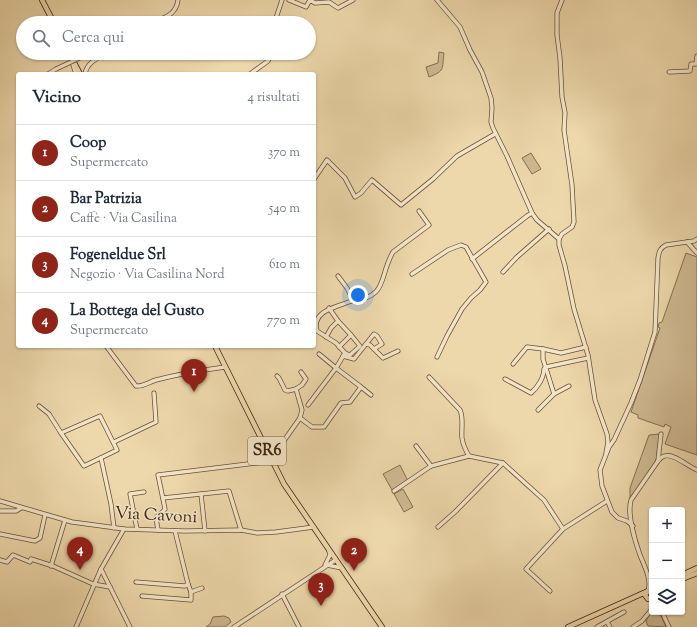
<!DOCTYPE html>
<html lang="it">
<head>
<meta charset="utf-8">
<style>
  body { margin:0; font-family:"Sorts Mill Goudy",serif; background:#f2f2f3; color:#1f2937 }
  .controls { position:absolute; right:12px; bottom:12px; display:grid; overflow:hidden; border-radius:4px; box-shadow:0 1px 3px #0004 }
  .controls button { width:36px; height:36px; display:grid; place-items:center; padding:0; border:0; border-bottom:1px solid #e0e1e3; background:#fff; color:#1f2937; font:20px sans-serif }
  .you { position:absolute; left:358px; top:295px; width:14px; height:14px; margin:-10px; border:3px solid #fff; border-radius:50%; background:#1a73e8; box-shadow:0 0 0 6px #1a73e833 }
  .badge { display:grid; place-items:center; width:26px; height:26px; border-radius:50%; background:#8f2418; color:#fff; font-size:13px; font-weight:700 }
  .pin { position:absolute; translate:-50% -33px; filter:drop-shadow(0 1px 2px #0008) }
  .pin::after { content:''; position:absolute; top:21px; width:14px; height:12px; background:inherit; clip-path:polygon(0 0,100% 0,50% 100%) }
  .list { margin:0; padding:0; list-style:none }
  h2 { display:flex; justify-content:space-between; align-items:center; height:52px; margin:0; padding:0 16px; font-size:17px }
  h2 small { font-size:13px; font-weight:400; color:#747a83 }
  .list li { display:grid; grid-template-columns:26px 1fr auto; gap:12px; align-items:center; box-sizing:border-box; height:56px; padding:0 16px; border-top:1px solid #e0e1e3 }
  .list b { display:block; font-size:15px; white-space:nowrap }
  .list p { margin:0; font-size:13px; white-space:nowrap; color:#747a83 }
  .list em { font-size:13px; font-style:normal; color:#747a83 }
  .icon { flex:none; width:22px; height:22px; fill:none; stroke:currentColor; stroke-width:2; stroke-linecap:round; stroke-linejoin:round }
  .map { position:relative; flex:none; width:697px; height:627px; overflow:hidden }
  .search { position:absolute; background:#fff; box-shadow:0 1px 3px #0004; left:16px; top:16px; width:300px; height:44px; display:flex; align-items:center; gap:10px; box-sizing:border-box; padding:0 14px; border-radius:22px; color:#747a83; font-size:15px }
  .panel { position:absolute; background:#fff; box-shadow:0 1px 3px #0004; left:16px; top:72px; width:300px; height:276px; border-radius:4px }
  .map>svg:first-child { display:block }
  .green { fill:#cfb991; stroke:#866e52 }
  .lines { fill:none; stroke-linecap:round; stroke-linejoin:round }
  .minor-casing { stroke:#6a5038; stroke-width:5 }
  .major-casing { stroke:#3e2312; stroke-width:6 }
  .minor { stroke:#f3e6c8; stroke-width:3.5 }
  .major { stroke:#edd8ab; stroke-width:4.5 }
  .minor-bridge-casing { stroke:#6a5038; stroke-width:5; stroke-linecap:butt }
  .minor-bridge { stroke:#f3e6c8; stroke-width:3.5 }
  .labels { text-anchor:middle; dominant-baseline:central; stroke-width:3; stroke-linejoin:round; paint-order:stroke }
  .shield { fill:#f3e6c8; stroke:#745e49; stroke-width:1 }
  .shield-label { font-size:16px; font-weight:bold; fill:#3e2312 }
  .street-label { font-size:17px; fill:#3e2312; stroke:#f3e6c8 }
</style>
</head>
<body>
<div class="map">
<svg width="697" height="627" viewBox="0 0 697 627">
  <rect width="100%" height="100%" fill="#edd8ab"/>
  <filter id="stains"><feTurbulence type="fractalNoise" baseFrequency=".005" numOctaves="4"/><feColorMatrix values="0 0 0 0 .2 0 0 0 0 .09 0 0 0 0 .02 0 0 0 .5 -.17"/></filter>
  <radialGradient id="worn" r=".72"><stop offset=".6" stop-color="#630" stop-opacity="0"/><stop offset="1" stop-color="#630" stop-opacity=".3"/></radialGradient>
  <g class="green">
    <path d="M439 52 444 53C442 69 445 71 429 77L426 67 438 63Z"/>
    <polygon points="531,153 541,169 532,174 522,158"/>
    <polygon points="686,253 697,257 697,455 665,444 671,427 665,424 664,427 638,418 638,415 631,412 660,328 658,327 659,323 662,322"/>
    <polygon points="660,434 656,461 630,499 630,488 649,435"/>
    <polygon points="400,465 408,481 392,490 383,474"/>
    <polygon points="403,489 413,507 404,512 394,494"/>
    <polygon points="655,612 661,616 666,627 648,626 646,621 649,615"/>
    <polygon points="224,616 229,618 231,622 225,627 206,627 210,624 213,617"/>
  </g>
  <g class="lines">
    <g class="minor-casing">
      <g id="minor">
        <polyline points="289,0 306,7 310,0 315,3 329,2 338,8 353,0"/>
        <polyline points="437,0 460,27 470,50 482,72 491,98 492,108 491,122 493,128 507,156 532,213 537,220 559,239"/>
        <polyline points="562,0 557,13 557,35 560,58 562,97 565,113 564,130 572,185 574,222 572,227 562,234 559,239 559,245 565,266 574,309 588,355 595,400 607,434 608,442 606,453"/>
        <path d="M152 23C165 17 176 15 178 0"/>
        <polyline points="276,23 276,18 282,0"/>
        <polyline points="72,62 76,74"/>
        <polyline points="669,72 690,71 691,64 696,64 697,56"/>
        <polyline points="48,74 56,69"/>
        <path d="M85 74C87 62 98 58 108 53"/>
        <polyline points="250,74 268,61 272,53"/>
        <polyline points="314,179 327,160 345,178 355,197 361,193 372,180 401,205 433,179 457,156 495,134"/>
        <polyline points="687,242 697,253"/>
        <polyline points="472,259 527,216 532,213"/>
        <polyline points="503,272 517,257 549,229"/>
        <polyline points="412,274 448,250 461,245 466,247 486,282 480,290 471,298 462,309 447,336 437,357"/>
        <path d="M351 301C389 297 378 278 393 252L429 225 419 211"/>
        <polyline points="338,321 351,335 339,347"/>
        <polyline points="326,337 331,328 338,321 329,308"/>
        <polyline points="366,344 370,345 383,358 398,351"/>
        <path d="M106 346 136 386C143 387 149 382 156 380 179 374 203 370 225 367"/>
        <polyline points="345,353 350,355 360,346 351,335"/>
        <polyline points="343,356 354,359 374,334 377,336 382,344 374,349"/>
        <polyline points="513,364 527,347 543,349"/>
        <polyline points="277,376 279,378 285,390 288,391 296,389"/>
        <path d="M429 377 460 410C464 419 461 429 462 438 463 445 466 451 469 456"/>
        <path d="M505 379 531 393C537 388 544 378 544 369L546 367 588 358"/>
        <polyline points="361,387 371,395"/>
        <polyline points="554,394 569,386"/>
        <polyline points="308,405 336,368 319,354"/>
        <polyline points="39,406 49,414 61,433"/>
        <polyline points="538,410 554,394 543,359 543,349 561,353 586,347"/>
        <polygon points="100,416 117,450 84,466 61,433"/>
        <polyline points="300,418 302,410 296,389 302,385 306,379 301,372"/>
        <polyline points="114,442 156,422 154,393"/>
        <polyline points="101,458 111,504 114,528"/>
        <path d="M271 459 300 418 312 427H324L341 403 350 402 361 387 336 368 345 353 336 343 317 331C311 310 338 307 351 301L352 298 347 288 338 276"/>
        <polyline points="658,461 661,434"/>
        <polyline points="431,466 469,456 503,463 544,500 563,529 607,501"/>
        <polyline points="394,491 431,466 416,446"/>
        <polyline points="201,494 205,531"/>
        <polyline points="163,498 229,491 241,530"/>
        <polyline points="0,501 72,522 124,529 185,531 241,530 257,533 276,532 314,527"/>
        <polyline points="0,511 16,511 21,508"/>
        <path d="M633 526 627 521 618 518 612 512 602 486 600 470 609 447 614 440 631 403 640 380 655 332 658 258C659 252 660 248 666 245L694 241 697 239"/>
        <polyline points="438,527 456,511 503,463"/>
        <polyline points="124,529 101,569 130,627"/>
        <polyline points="137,529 130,494 144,492"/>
        <path d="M158 530 156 518C158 514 163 513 165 509L158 475 273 461"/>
        <polyline points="0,534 35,541 40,538 45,515"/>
        <polyline points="0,560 7,562 13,555 30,562 31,559 53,566 93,584 110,587"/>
        <polyline points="325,565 330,555 329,551"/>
        <polyline points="327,565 342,568"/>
        <polyline points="51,566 65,520"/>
        <polyline points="136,582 185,586 188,584 175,531"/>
        <polyline points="550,591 526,569 563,529"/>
        <path d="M648 591C652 580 644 565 640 555 635 541 627 514 631 500L658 461C660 459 662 456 665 456 673 453 689 467 697 470"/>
        <polyline points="191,592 202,588"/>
        <polyline points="282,594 299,627"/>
        <polyline points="142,596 191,600 191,592 188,584"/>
        <polyline points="651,601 652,602"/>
        <polyline points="662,612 669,627"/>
        <polyline points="607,622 610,627"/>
        <polyline points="76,627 101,569"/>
        <polyline points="234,627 334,561 335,558"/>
        <polyline points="597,627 624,612"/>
        <polyline points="633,627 642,621 652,609"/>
      </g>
    </g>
    <g class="major-casing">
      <g id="major">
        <polyline points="42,0 54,23"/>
        <polyline points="69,53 80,74"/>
        <polyline points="215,346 284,484 382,627"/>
        <polyline points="682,575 697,568"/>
        <polyline points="682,579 697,573"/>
        <polyline points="652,588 648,591 645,595 648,599 652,598"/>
        <polyline points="568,627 648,591"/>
      </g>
    </g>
    <use href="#minor" class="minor"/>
    <use href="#major" class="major"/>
    <g class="minor-bridge-casing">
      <polyline id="minor-bridge" points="56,69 90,53"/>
    </g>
    <use href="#minor-bridge" class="minor-bridge"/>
  </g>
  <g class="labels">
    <rect class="shield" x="248" y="437" width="38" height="28" rx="3"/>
    <g class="shield-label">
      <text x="267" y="451">SR6</text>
    </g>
    <g class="street-label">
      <text transform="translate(156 516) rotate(3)">Via Cavoni</text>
    </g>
  </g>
  <rect width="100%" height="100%" filter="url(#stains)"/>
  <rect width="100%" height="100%" fill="url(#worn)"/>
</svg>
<div class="controls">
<button>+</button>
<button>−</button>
<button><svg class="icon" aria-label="layers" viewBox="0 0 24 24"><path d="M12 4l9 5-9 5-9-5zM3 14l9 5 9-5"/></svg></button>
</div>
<div class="you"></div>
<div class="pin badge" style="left:194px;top:392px">1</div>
<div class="pin badge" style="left:354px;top:571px">2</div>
<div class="pin badge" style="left:321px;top:606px">3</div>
<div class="pin badge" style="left:80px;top:570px">4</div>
<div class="search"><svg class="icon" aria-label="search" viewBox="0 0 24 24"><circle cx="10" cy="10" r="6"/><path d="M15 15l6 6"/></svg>Cerca qui</div>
<section class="panel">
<h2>Vicino<small>4 risultati</small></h2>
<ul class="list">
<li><span class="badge">1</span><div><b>Coop</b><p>Supermercato</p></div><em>370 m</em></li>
<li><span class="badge">2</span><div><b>Bar Patrizia</b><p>Caffè · Via Casilina</p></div><em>540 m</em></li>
<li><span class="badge">3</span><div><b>Fogeneldue Srl</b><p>Negozio · Via Casilina Nord</p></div><em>610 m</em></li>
<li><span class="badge">4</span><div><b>La Bottega del Gusto</b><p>Supermercato</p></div><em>770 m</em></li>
</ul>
</section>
</div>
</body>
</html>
